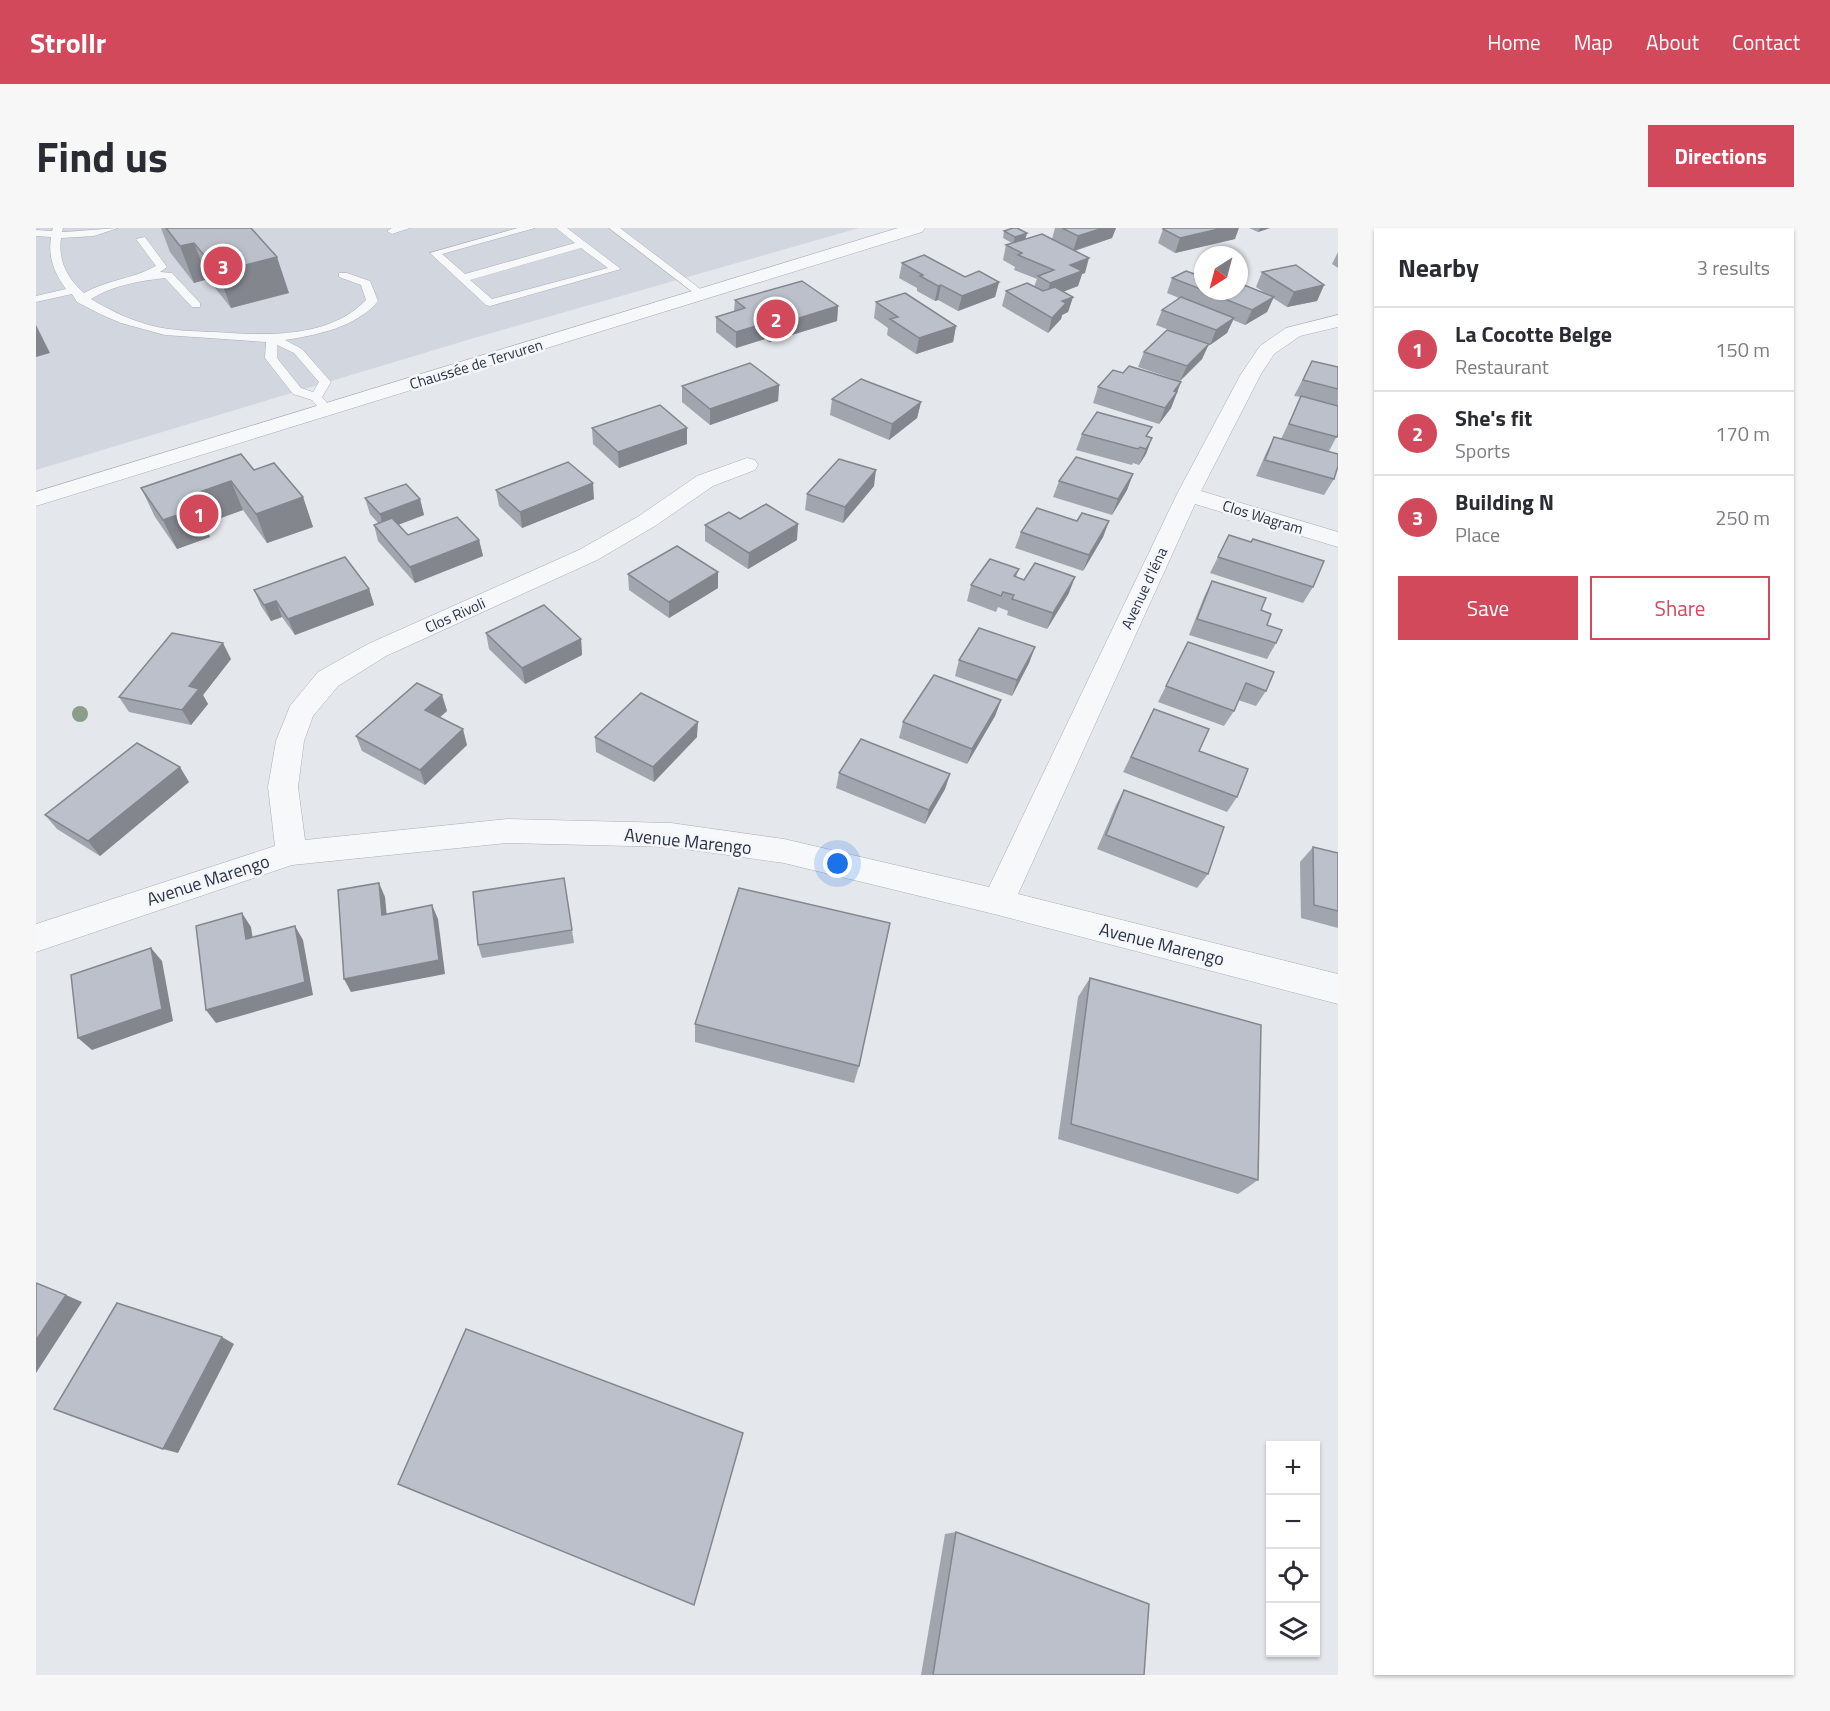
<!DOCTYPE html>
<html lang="en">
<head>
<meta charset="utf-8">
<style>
  body { margin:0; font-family:"Titillium Web",sans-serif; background:#f7f7f7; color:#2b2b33 }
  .controls { position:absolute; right:18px; bottom:18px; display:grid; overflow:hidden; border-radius:0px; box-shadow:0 2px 4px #0004 }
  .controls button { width:54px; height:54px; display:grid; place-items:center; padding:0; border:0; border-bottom:2px solid #e1e1e2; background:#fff; color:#2b2b33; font:30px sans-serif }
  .compass { position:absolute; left:1158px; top:18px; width:54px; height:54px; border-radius:50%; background:#fff; box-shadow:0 2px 4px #0004; rotate:216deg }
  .you { position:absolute; left:802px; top:636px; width:21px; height:21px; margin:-15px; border:4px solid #fff; border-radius:50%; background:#1a73e8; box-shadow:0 0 0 9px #1a73e833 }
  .badge { display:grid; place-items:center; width:39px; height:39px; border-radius:50%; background:#d1495b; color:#fff; font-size:20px; font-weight:700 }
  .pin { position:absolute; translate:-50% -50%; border:3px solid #fff; box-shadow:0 2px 6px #0006 }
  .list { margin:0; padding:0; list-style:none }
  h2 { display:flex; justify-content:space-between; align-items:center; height:78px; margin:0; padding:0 24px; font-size:26px }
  h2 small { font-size:20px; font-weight:400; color:#7c7c81 }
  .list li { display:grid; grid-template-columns:39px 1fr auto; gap:18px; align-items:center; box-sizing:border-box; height:84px; padding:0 24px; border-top:2px solid #e1e1e2 }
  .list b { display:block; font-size:22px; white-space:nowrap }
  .list p { margin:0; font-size:20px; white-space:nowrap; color:#7c7c81 }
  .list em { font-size:20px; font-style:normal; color:#7c7c81 }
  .actions { display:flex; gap:12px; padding:18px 24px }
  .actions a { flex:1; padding:14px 0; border:2px solid #d1495b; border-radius:0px; text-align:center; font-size:21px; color:#d1495b }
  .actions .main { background:#d1495b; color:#fff }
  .icon { flex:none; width:33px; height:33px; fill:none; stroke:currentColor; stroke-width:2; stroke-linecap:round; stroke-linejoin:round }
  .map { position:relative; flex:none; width:1302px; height:1447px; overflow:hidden; border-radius:0px }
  header { display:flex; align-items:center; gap:36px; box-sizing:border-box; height:84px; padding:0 30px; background:#d1495b; color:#fff }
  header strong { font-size:28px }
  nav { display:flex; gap:33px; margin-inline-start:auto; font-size:21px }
  .intro { display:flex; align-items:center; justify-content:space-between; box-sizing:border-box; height:144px; padding:0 36px }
  h1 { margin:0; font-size:42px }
  .button { padding:15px 27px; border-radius:0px; background:#d1495b; color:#fff; font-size:21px; font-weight:700 }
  main { display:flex; gap:36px; padding:0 36px }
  aside { flex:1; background:#fff; border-radius:0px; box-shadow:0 2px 4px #0004 }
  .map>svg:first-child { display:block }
  .built { fill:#d2d6de }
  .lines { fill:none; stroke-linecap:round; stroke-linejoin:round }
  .service-casing { stroke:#a9aeb7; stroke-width:1 }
  .minor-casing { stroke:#a9aeb7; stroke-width:1 }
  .tertiary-casing { stroke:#a9aeb7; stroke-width:1 }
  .service { fill:#f7f8fa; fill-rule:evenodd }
  .minor { fill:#f7f8fa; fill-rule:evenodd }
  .tertiary { fill:#f7f8fa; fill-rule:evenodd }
  .tree { fill:#899d89 }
  .wall { fill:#a1a5ae }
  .shaded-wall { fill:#83868d }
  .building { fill:#bbc0ca; stroke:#83868d; stroke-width:1.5 }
  .labels { text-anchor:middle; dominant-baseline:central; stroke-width:5; stroke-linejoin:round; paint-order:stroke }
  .far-street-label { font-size:15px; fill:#2b3445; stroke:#f4f6f9 }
  .street-label { font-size:18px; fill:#2b3445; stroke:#f4f6f9 }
</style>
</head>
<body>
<header>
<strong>Strollr</strong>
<nav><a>Home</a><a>Map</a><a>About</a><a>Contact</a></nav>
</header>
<div class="intro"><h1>Find us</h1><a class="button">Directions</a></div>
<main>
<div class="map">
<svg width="1302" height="1447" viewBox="0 0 1302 1447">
  <rect width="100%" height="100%" fill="#e4e7ec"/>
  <polygon class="built" points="0,0 823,0 438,110 0,242"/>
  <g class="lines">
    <g class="service-casing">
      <g id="service">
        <path d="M17 0H27L26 4H29L82 0 58 8 25 10C22 33 31 50 48 65 70 52 97 51 120 38L100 11 109 9 131 39 124 44 136 45 164 75V79H156L129 50C104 53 77 57 55 71 73 82 92 91 113 97 135 103 156 103 177 104 227 107 292 112 330 72L325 57 303 49V45H311L334 53 342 73C321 99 281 107 249 112L266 121 295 154 286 169 296 181 294 184H286L276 172 257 166 229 130 230 114 129 107 85 95 64 86 41 74 36 66 0 74V68L30 61C18 44 12 30 15 9L0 8V2L16 3ZM241 117 258 125 283 154 277 164 265 160 241 130Z"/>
        <polygon points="374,0 356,6 351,3 356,0"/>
        <path d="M482 0H499L406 26 429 46 539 15 520 0H531L585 41 454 78 450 77 394 25ZM545 20 572 40 456 71 434 52Z"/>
        <polygon points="573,0 584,0 671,66 670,68 662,68"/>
      </g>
    </g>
    <g class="minor-casing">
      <polygon id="minor" points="1302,87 1302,99 1264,108 1238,126 1225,146 1165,263 1302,304 1302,319 1159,276 982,666 1302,746 1302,776 962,687 748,635 635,619 471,615 256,637 0,724 0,696 239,618 232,559 240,513 254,478 282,444 332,416 543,322 603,288 661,248 711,230 719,232 722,237 719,242 677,258 619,298 561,332 350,428 302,458 277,488 268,513 262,559 269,612 471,591 635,595 748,611 953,659 1141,266 1205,146 1224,118 1250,100"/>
    </g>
    <g class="tertiary-casing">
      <polygon id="tertiary" points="862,0 889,0 886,4 0,278 0,264"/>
    </g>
    <use href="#service" class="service"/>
    <use href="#minor" class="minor"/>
    <use href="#tertiary" class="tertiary"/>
  </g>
  <circle class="tree" cx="44" cy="486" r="8"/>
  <g class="wall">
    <polygon points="125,0 215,0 253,65 195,80 172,51 158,55 134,24"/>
    <polygon points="1019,0 1080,0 1076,10 1039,23 1049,45 1046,46 1042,58 1027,64 1037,69 1032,84 1026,87 1025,91 1012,105 966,78 970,63 998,59 1001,51 978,42 979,39 967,32 970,17 976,15 967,10 968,3 991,5 989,11 1016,11"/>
    <polygon points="1213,0 1234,0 1222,4"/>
    <polygon points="1127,1 1199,11 1139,25 1122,15"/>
    <polygon points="1302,24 1302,40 1296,36"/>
    <polygon points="866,35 929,49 963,54 959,69 922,83 902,72 899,73 881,63 881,60 863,50"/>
    <polygon points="1226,44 1288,57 1281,73 1251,79 1237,70 1231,84 1209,97 1197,92 1191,105 1174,117 1172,117 1166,131 1144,153 1145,154 1135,180 1123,196 1057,175 1062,159 1087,145 1144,153 1102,139 1108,124 1149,108 1120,97 1126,82 1143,70 1131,65 1136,50 1167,49 1167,63 1203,63 1206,56 1229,65 1220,59"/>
    <polygon points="699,72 802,78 801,93 733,114 729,111 700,120 680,104 680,89 698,83"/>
    <polygon points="840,74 920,98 917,114 880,126 851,107 852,100 838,90"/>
    <polygon points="1276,133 1302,139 1302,206 1293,223 1298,251 1288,267 1220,248 1230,225 1238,209 1245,211 1265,169 1258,168"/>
    <polygon points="743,157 742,173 674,197 646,174 646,158"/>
    <polygon points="796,171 885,174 881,190 853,212 794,187"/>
    <polygon points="556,200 651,216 583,240 557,216"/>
    <polygon points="1046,206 1116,210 1110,226 1103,237 1097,235 1096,237 1040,222"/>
    <polygon points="218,242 267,269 277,299 231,315 207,282 168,296 174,309 141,321 119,289 105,260"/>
    <polygon points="1097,246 1091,262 1076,287 1017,269 1023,253"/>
    <polygon points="838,258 807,295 769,282 771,266"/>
    <polygon points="460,262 558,271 486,300 463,278"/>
    <polygon points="329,270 384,271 388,287 362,297 372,307 443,312 447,328 379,355 342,313 338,297 342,295 334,286"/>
    <polygon points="704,291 761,312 712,341 669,313 669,297"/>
    <polygon points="1041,293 1073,293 1067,309 1047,343 979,320 985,304"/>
    <polygon points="1193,307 1277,359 1267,375 1174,345"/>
    <polygon points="983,341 980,349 1033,365 1011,401 971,387 972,383 962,379 960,384 931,373 935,357"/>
    <polygon points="682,344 682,360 633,390 593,362 592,346"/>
    <polygon points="1176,353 1225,382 1231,397 1240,415 1231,431 1153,407 1168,369"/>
    <polygon points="333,361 338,377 259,407 246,389 235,393 225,378 218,362"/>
    <polygon points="450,405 545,411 546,427 489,456 453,421"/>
    <polygon points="1152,414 1230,463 1220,478 1202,472 1198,483 1188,498 1122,474"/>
    <polygon points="999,419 993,435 976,468 919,448 923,432"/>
    <polygon points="195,431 167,467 172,476 155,497 93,484 83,469"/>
    <polygon points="406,467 411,483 403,489 431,517 389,557 326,523 320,508"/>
    <polygon points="965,472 959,488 931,536 863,510 867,494"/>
    <polygon points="1118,481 1163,523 1201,569 1191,584 1087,544"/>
    <polygon points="559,509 661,509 618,554 560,524"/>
    <polygon points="803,545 914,546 909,561 889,596 800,560"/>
    <polygon points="153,554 64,628 21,601 9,587"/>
    <polygon points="1088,562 1172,646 1161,660 1061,621 1080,577"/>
    <polygon points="1277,619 1302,625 1302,700 1265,690 1264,634"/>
    <polygon points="528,650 538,715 446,730 442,717"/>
    <polygon points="1054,750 1222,952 1202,966 1022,911 1042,769"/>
    <polygon points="659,796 823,838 818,855 659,814"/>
    <polygon points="920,1304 1108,1447 885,1447 909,1306"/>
  </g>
  <g class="shaded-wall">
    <polygon points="1067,0 1080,0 1076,10 1037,23 1042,8"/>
    <polygon points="1187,0 1203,0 1199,11 1139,25 1144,10"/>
    <polygon points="1224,0 1234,0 1222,4"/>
    <polygon points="991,5 989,12 977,16 979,9"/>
    <polygon points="158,15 172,51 158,55 144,18"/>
    <polygon points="241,29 253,65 195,80 182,44"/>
    <polygon points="1053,30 1049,45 1046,46 1042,58 1010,70 1014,55 1034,37"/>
    <polygon points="963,54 959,69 922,83 926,68"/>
    <polygon points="905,57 902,72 899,73 902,58"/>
    <polygon points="1288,57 1281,73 1251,79 1258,64"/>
    <polygon points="1037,69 1032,84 1026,87 1025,91 1012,105 1016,90 1026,73"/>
    <polygon points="1238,69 1231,84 1209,97 1216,82"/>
    <polygon points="802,78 801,93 733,114 734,99"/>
    <polygon points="1198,90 1191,105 1174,117 1180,102"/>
    <polygon points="730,95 729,111 700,120 700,104"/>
    <polygon points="0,97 14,125 0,129"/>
    <polygon points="920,98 917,114 880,126 883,110"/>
    <polygon points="1173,116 1166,131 1144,153 1151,138"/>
    <polygon points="1145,154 1135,180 1123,196 1129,180 1138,163"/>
    <polygon points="743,157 742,173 674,197 674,181"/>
    <polygon points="885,174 881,190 853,212 856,196"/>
    <polygon points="651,200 651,216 583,240 582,224"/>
    <polygon points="1116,210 1110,226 1103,237 1110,221"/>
    <polygon points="840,242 838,258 807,295 809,279"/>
    <polygon points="1097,246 1091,262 1076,287 1082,271"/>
    <polygon points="195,253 207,282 168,296 174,309 141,321 127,292 152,268"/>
    <polygon points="557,255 558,271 486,300 484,284"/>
    <polygon points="267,269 277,299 231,315 220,286"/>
    <polygon points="384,271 388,287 348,302 344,286"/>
    <polygon points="1073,293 1067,309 1047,343 1053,327"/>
    <polygon points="762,296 761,312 712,341 713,325"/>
    <polygon points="443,312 447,328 379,355 374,339"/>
    <polygon points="682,344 682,360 633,390 633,374"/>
    <polygon points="1039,349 1033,365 1011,401 1017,385"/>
    <polygon points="333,361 338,377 259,407 252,391"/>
    <polygon points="240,373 246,389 235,393 228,377"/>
    <polygon points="545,411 546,427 489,456 486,440"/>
    <polygon points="187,415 195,431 167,467 172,476 155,497 146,482 153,458"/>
    <polygon points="999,419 993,435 976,468 981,452"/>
    <polygon points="406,467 411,483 394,498 389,482"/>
    <polygon points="965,472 959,488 931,536 936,521"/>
    <polygon points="662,494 661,509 618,554 617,539"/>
    <polygon points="427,501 431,517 389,557 384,542"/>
    <polygon points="144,539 153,554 64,628 52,613"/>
    <polygon points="914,546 909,561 889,596 893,582"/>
    <polygon points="343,655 349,669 352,701 346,687"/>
    <polygon points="396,677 402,691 409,746 315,764 308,751"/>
    <polygon points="206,685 215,699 219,725 210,711"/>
    <polygon points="259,698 267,712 277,767 180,795 170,782"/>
    <polygon points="115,720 126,733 137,793 56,822 42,810"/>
    <polygon points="30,1067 46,1074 0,1145 0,1112"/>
    <polygon points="186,1109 198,1116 142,1225 127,1221"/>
  </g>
  <g class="building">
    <polygon points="130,0 215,0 241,29 182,44 158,15 144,18"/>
    <polygon points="977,0 981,0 991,5 979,9 968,3"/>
    <polygon points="1026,0 1067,0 1042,8"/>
    <polygon points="1129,0 1187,0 1144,10 1127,1"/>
    <polygon points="1006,6 1053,30 1034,37 1046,43 1014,55 1002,48 1018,42 982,27 986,25 970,17"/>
    <polygon points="888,27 929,49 943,43 963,54 926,68 905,57 902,58 884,48 887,47 866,35"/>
    <polygon points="1260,37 1288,57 1258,64 1226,44"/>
    <polygon points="1150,43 1167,49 1167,62 1136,50"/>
    <polygon points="766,53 802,78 734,99 730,95 700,104 680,89 709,80 699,72"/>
    <polygon points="991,55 1007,63 1019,59 1037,69 1026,73 1030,75 1016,90 970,63"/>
    <polygon points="1203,55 1238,69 1216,82 1169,63 1203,63"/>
    <polygon points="869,65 920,98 883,110 854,91 862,89 840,74"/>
    <polygon points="1145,69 1198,90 1180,102 1126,82"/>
    <polygon points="1131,102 1173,116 1151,138 1108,124"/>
    <polygon points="1276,133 1302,139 1302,161 1267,152"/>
    <polygon points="714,135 743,157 674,181 646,158"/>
    <polygon points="1093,138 1145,154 1138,163 1141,164 1129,180 1062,159 1077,142 1087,145"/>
    <polygon points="825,151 885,174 856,196 796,171"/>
    <polygon points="1265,168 1302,178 1302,206 1301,209 1253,196"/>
    <polygon points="624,177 651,200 582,224 556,200"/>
    <polygon points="1061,184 1116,199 1110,208 1116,210 1110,221 1104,219 1102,221 1046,206"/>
    <polygon points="1238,209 1302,226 1302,238 1298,251 1229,232"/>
    <polygon points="205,226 218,242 238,235 267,269 220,286 195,253 152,268 161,280 127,292 105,260"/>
    <polygon points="1040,229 1097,246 1082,271 1023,253"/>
    <polygon points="803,231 840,242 809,279 771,266"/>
    <polygon points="532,234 557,255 484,284 460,262"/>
    <polygon points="370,256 384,271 344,286 329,270"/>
    <polygon points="730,276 762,296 713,325 669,297 693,284 704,291"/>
    <polygon points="1001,280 1041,293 1046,285 1073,293 1053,327 985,304"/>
    <polygon points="421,289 443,312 374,339 338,297 356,290 372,307"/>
    <polygon points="1193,307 1215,314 1217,311 1288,333 1277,359 1182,329"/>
    <polygon points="641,318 682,344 633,374 592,346"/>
    <polygon points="309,329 333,361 252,391 240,373 228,377 218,362"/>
    <polygon points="954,331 983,341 978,348 988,352 999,335 1039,349 1017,385 976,371 978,367 967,364 965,368 935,357"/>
    <polygon points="1176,353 1230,370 1225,382 1235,386 1231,397 1246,402 1240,415 1161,391"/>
    <polygon points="508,377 545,411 486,440 450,405"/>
    <polygon points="943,400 999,419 981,452 923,432"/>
    <polygon points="136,405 187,415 153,458 163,461 146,482 83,469"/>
    <polygon points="1152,414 1238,444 1230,463 1210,455 1198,483 1130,458"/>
    <polygon points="898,447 965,472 936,521 867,494"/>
    <polygon points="381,455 406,467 389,482 427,501 384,542 320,508"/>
    <polygon points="605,465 662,494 617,539 559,509"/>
    <polygon points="1118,481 1173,501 1163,523 1212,541 1201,569 1095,529"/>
    <polygon points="825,511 914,546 893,582 803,545"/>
    <polygon points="101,515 144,539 52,613 9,587"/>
    <polygon points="1088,562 1188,599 1172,646 1070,607"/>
    <polygon points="1277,619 1302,625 1302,683 1278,677"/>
    <polygon points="528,650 536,702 442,717 437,664"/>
    <polygon points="343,655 346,687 396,677 403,732 308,751 302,662"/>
    <polygon points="703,660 854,695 823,838 659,796"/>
    <polygon points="206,685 210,711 259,698 269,754 170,782 160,698"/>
    <polygon points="115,720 126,781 42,810 35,747"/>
    <polygon points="1054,750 1225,797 1222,952 1035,896"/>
    <polygon points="0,1055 30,1067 0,1112"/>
    <polygon points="81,1075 186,1109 127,1221 18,1181"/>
    <polygon points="430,1101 707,1205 658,1377 362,1256"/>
    <polygon points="920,1304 1113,1376 1108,1447 897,1447"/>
  </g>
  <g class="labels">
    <g class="far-street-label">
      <text transform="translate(440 136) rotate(-17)">Chaussée de Tervuren</text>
      <text transform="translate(1227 289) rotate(17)">Clos Wagram</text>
      <text transform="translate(1108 360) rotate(-65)">Avenue d'Iéna</text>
      <text transform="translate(419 387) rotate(-24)">Clos Rivoli</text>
    </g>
    <g class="street-label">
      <text transform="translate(652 613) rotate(6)">Avenue Marengo</text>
      <text transform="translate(172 652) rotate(-18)">Avenue Marengo</text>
      <text transform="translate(1126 716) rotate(14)">Avenue Marengo</text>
    </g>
  </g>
</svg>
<div class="controls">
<button>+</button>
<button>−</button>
<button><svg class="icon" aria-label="locate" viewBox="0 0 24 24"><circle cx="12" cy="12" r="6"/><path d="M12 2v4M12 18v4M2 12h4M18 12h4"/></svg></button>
<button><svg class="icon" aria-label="layers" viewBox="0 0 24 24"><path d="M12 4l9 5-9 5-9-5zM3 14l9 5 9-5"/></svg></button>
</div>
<svg class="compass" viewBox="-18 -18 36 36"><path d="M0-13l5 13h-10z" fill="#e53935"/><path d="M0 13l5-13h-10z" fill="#7c7c81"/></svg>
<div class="you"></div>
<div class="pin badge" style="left:163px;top:286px">1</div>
<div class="pin badge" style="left:740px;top:91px">2</div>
<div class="pin badge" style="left:187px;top:38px">3</div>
</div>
<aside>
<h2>Nearby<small>3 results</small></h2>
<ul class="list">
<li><span class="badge">1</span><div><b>La Cocotte Belge</b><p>Restaurant</p></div><em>150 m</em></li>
<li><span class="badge">2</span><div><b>She's fit</b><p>Sports</p></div><em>170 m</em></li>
<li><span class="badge">3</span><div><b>Building N</b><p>Place</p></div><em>250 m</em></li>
</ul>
<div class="actions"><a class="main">Save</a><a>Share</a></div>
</aside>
</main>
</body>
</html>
